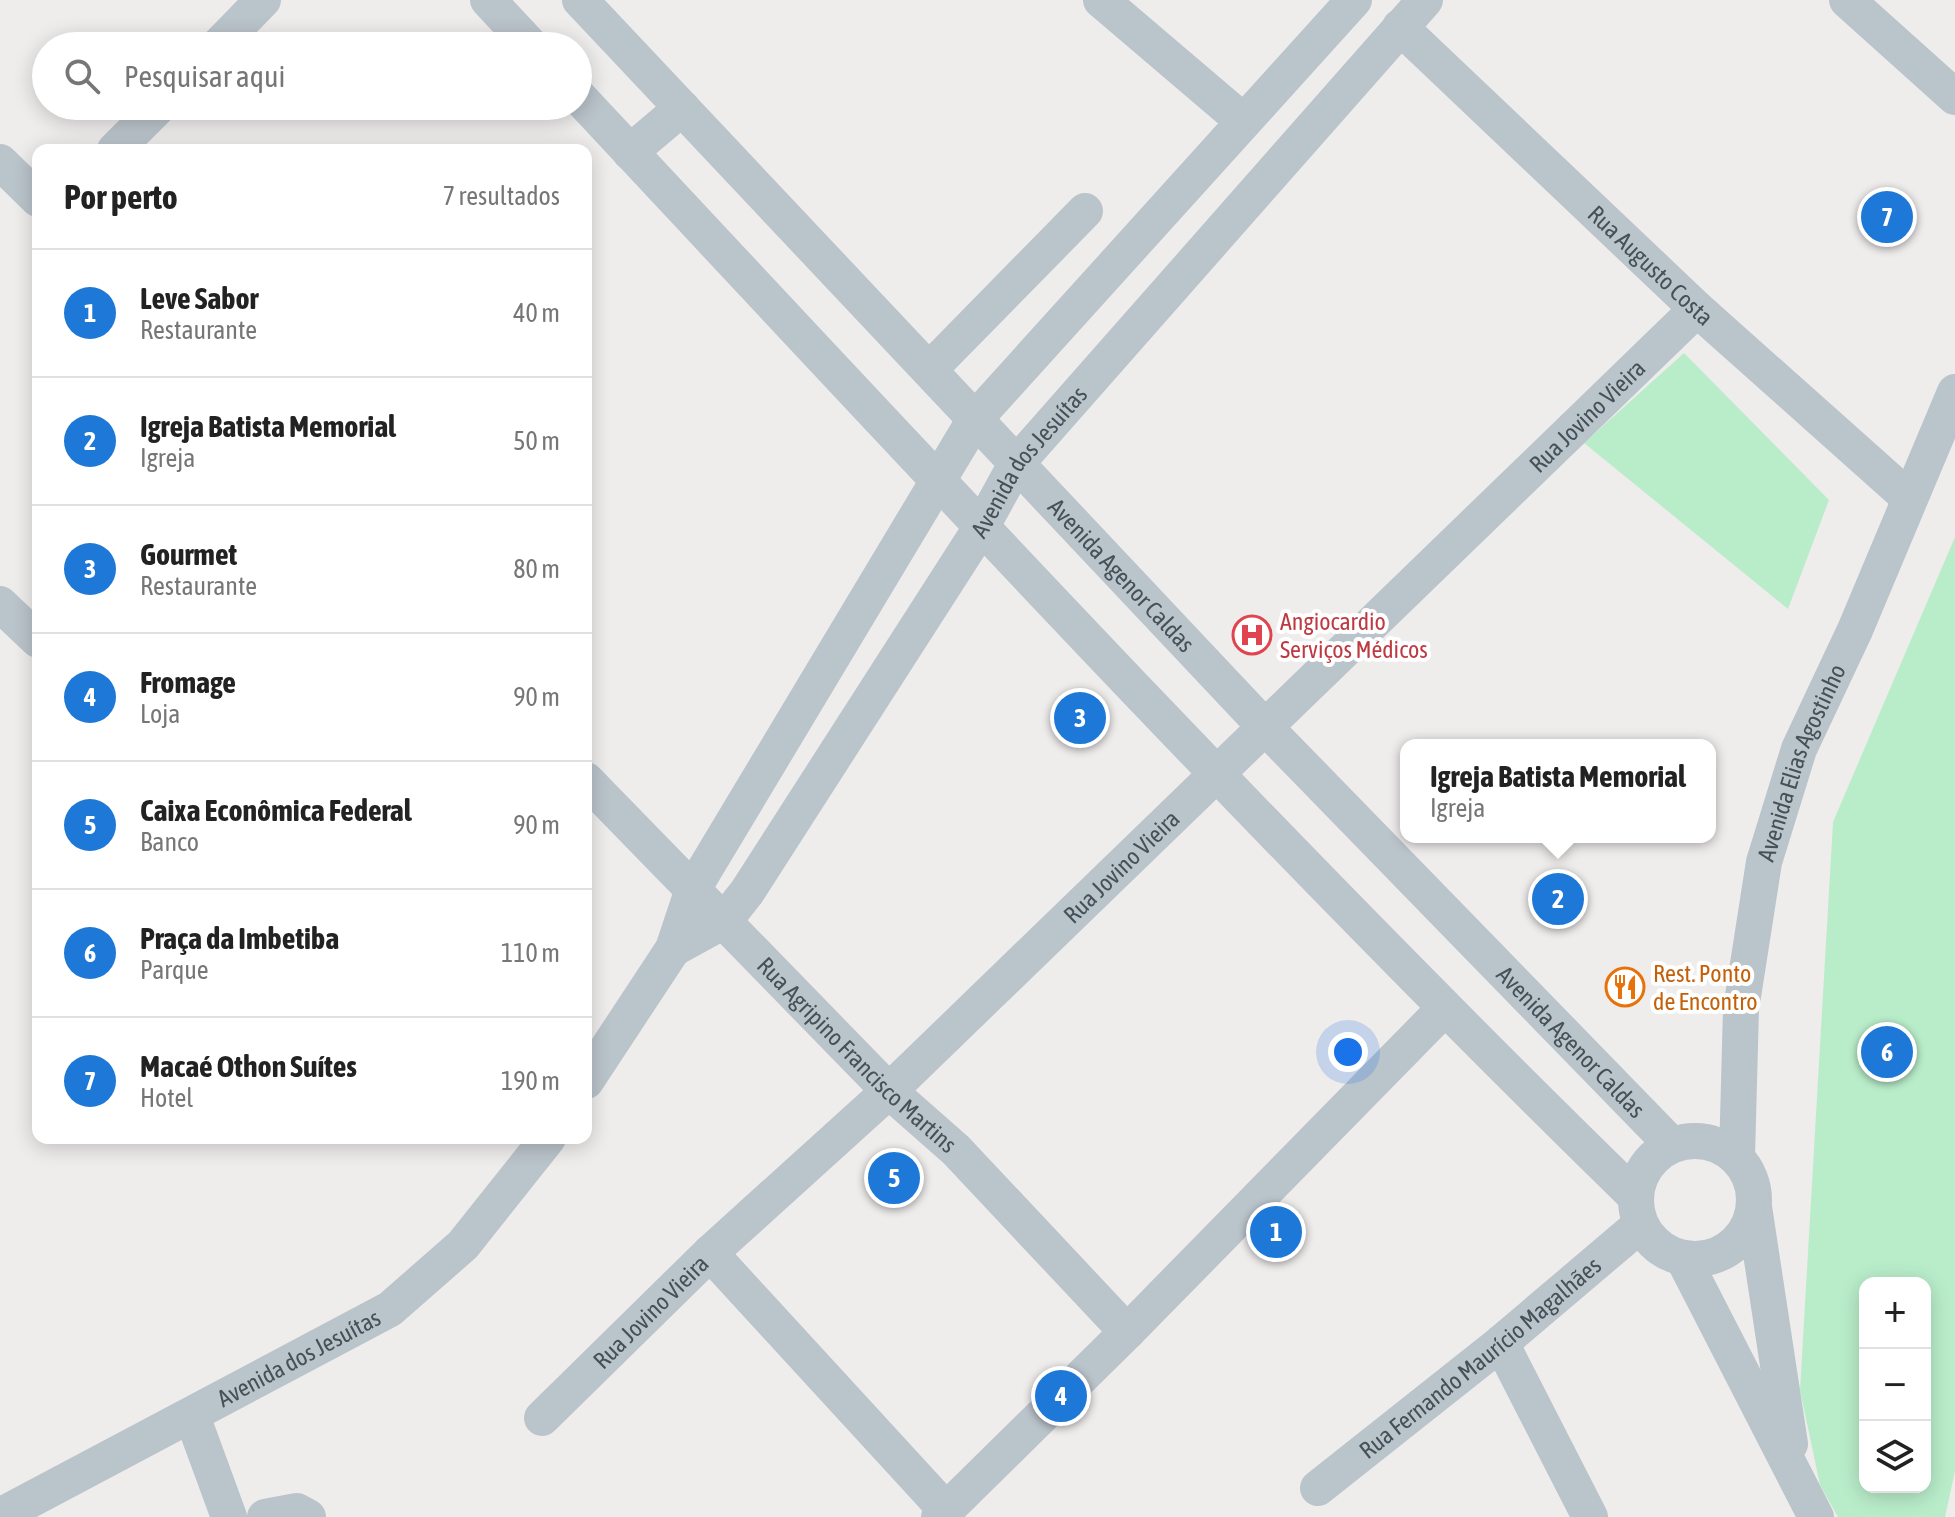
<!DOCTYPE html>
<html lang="pt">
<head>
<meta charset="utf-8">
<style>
  body { margin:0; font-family:"Asap Condensed",sans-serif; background:#f6f6f6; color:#222 }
  .controls { position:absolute; right:24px; bottom:24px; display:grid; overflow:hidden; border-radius:16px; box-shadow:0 4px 20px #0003 }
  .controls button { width:72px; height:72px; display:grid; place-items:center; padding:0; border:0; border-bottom:2px solid #e0e0e0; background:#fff; color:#222; font:40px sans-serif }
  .you { position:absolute; left:1348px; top:1052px; width:28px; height:28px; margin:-20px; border:6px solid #fff; border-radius:50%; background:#1a73e8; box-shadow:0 0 0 12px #1a73e833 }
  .badge { display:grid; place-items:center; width:52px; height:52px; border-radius:50%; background:#1d78d7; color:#fff; font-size:26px; font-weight:700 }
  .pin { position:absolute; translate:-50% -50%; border:4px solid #fff; box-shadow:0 2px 8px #0006 }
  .popup { position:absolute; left:1400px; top:739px; width:316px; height:104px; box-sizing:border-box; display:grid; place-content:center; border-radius:16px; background:#fff; filter:drop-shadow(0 2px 6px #0005); font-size:26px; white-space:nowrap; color:#767676 }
  .popup b { font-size:30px; color:#222 }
  .popup::after { content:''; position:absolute; left:50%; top:100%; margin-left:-16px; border:16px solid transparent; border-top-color:#fff }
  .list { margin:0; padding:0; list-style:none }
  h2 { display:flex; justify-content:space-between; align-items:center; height:104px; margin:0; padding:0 32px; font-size:34px }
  h2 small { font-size:26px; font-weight:400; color:#767676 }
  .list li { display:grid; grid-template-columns:52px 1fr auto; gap:24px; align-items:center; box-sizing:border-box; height:128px; padding:0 32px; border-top:2px solid #e0e0e0 }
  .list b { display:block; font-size:30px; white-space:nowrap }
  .list p { margin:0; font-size:26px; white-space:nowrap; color:#767676 }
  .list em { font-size:26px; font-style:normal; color:#767676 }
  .icon { flex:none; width:44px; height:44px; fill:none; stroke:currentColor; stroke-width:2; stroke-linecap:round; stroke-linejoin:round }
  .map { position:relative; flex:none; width:1955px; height:1517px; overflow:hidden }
  .search { position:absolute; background:#fff; box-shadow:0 4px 20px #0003; left:32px; top:32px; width:560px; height:88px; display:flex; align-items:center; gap:20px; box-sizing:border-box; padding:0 28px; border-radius:44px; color:#767676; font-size:30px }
  .panel { position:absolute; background:#fff; box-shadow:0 4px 20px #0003; left:32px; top:144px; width:560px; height:1000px; border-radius:16px }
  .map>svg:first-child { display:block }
  .green { fill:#b9edca; fill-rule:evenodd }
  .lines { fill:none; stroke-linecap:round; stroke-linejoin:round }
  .minor { stroke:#bac4cb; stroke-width:36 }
  .labels { text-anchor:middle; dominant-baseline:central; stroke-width:8; stroke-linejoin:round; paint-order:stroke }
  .street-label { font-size:24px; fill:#455058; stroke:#fff }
  .health-label { font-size:24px; fill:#be3a42; stroke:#fff; text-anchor:start }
  .food-label { font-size:24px; fill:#c56008; stroke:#fff; text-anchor:start }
</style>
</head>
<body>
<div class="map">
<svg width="1955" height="1517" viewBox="0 0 1955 1517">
  <rect width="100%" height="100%" fill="#efecec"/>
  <g class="green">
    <polygon points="1684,353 1829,500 1788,609 1584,443"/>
    <path d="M1955 537V1471L1945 1517H1838L1820 1485 1800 1390 1833 822ZM1865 1283H1925V1487H1865Z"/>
  </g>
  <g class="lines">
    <g class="minor">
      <polyline points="488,0 531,46"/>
      <path id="s1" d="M580 0 1265 727 1671 1144"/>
      <polyline points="1101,0 1243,121"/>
      <polyline points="1847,0 1955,97"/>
      <path id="s2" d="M1400 27 1697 309 1909 498"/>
      <polyline points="218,46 263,0"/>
      <path d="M578 96C925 467 1270 840 1634 1195"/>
      <polyline points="115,150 159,106"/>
      <polyline points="630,152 682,108"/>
      <polyline points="0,162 38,199"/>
      <polyline points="929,370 1085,211"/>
      <polyline points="0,604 38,640"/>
      <path id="s3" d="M586 780 889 1091 956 1150 1127 1332"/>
      <path id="s4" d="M673 949 724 921 747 892 982 526 1016 464 1425 0"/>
      <polyline points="586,1081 673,949 693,889 975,419 1354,0"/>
      <circle cx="1695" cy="1200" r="59"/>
      <path id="s5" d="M1737 1156 1741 1009 1764 862 1799 749 1855 630 1955 392"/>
      <polyline points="1754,1207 1790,1444"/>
      <polyline points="710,1253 946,1510"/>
      <polyline points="1683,1258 1816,1517"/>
      <polyline points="1501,1343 1590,1517"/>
      <polyline points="192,1416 229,1517"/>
      <path id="s6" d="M542 1418 710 1253 889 1091 1697 309"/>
      <path id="s7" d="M1318 1488 1501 1343 1640 1225"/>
      <path id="s8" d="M0 1516 390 1309 463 1245 548 1138"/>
      <polyline points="265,1517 297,1511 308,1517"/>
      <polyline points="939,1517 1127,1332 1444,1009"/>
    </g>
  </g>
  <defs>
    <g id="hospital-ring" transform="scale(2)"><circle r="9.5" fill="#fff" stroke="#e0444e" stroke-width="1.5"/><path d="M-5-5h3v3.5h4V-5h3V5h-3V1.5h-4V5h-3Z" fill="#e0444e"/></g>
    <g id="restaurant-ring" transform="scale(2)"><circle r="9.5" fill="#fff" stroke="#e8710a" stroke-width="1.5"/><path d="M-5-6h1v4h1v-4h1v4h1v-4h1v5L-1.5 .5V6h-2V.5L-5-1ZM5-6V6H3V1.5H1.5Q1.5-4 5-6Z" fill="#e8710a"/></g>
  </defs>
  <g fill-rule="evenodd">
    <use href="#hospital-ring" x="1252" y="635"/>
    <use href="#restaurant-ring" x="1625" y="987"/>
  </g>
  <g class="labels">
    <g class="street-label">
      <text stroke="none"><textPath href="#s2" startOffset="346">Rua Augusto Costa</textPath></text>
      <text stroke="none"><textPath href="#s6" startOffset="1448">Rua Jovino Vieira</textPath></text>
      <text stroke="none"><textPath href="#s4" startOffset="610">Avenida dos Jesuítas</textPath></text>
      <text stroke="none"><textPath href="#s1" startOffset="790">Avenida Agenor Caldas</textPath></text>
      <text stroke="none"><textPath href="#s5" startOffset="402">Avenida Elias Agostinho</textPath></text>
      <text stroke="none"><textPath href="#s6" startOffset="800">Rua Jovino Vieira</textPath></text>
      <text stroke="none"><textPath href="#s1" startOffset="1438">Avenida Agenor Caldas</textPath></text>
      <text stroke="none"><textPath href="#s3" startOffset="386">Rua Agripino Francisco Martins</textPath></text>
      <text stroke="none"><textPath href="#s6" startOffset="152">Rua Jovino Vieira</textPath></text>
      <text stroke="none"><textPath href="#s7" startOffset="208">Rua Fernando Maurício Magalhães</textPath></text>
      <text stroke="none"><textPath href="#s8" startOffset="338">Avenida dos Jesuítas</textPath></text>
    </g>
    <g class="health-label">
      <text x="1280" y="621">Angiocardio<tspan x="1280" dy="28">Serviços Médicos</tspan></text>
    </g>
    <g class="food-label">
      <text x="1653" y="973">Rest. Ponto<tspan x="1653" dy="28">de Encontro</tspan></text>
    </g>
  </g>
</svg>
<div class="controls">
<button>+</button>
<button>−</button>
<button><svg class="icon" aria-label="layers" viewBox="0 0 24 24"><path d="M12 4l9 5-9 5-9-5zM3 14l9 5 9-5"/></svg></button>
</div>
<div class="you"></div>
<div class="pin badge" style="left:1276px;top:1232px">1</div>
<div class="pin badge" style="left:1558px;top:899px">2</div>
<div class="popup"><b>Igreja Batista Memorial</b>Igreja</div>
<div class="pin badge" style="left:1080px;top:718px">3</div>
<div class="pin badge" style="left:1061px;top:1396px">4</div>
<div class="pin badge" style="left:894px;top:1178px">5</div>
<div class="pin badge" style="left:1887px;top:1052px">6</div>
<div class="pin badge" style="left:1887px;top:217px">7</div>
<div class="search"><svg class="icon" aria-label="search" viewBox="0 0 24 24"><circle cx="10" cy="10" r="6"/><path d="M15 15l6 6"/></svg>Pesquisar aqui</div>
<section class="panel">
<h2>Por perto<small>7 resultados</small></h2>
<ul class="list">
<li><span class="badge">1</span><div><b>Leve Sabor</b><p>Restaurante</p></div><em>40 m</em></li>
<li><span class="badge">2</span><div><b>Igreja Batista Memorial</b><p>Igreja</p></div><em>50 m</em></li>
<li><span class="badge">3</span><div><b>Gourmet</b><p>Restaurante</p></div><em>80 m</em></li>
<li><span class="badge">4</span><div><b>Fromage</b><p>Loja</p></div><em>90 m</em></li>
<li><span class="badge">5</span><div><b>Caixa Econômica Federal</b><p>Banco</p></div><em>90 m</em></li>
<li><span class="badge">6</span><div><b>Praça da Imbetiba</b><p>Parque</p></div><em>110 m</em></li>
<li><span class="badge">7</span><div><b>Macaé Othon Suítes</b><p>Hotel</p></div><em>190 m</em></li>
</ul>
</section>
</div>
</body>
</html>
